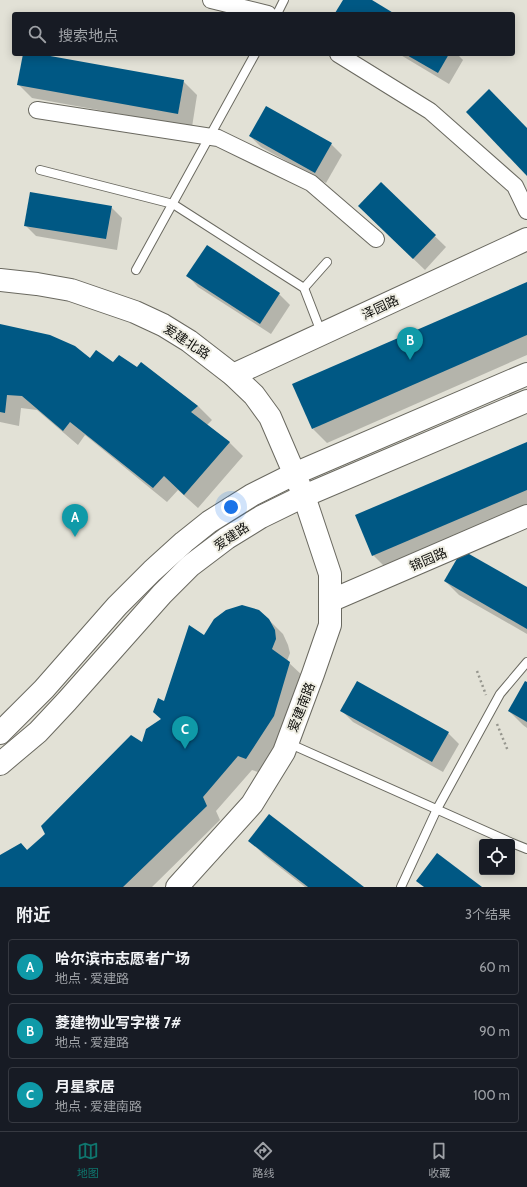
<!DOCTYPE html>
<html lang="zh">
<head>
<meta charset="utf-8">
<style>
  body { margin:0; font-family:Cabin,"Noto Sans SC",sans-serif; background:#242831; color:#f1f3f6 }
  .controls { position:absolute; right:12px; bottom:12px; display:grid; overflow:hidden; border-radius:4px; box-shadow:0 2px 10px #0003 }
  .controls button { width:36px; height:36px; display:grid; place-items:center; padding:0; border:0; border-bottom:1px solid #363941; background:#171b24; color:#f1f3f6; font:20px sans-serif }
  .you { position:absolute; left:231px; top:507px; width:14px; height:14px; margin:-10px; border:3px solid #fff; border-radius:50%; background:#1a73e8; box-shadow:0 0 0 6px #1a73e833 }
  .badge { display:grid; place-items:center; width:26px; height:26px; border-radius:50%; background:#0f766e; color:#fff; font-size:13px; font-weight:700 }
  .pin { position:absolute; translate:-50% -33px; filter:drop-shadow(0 1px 2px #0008) }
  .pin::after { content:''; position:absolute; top:21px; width:14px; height:12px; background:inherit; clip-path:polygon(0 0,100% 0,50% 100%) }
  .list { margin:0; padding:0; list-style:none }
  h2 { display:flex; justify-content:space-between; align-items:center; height:52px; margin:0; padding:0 16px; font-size:17px }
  h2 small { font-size:13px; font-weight:400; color:#9ea1a6 }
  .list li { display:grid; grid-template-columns:26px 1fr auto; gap:12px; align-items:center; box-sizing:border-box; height:56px; margin:0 8px 8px; padding:0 8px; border:1px solid #363941; border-radius:4px }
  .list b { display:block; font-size:15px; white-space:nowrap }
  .list p { margin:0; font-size:13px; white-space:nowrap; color:#9ea1a6 }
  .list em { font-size:13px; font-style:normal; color:#9ea1a6 }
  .icon { flex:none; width:22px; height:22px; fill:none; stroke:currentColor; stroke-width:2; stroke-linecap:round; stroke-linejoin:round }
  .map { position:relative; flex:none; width:527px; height:887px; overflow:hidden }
  .search { position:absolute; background:#171b24; box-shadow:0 2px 10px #0003; left:12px; right:12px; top:12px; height:44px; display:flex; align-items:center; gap:10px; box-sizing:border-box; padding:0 14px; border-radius:4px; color:#9ea1a6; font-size:15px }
  .sheet { height:244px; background:#171b24 }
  nav { display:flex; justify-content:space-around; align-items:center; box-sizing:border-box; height:56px; border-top:1px solid #363941; background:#171b24; font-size:11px; color:#9ea1a6 }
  nav a { display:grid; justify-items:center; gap:2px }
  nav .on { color:#0f766e }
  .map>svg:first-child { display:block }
  .shadow { fill:#0003 }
  .building { fill:#005884 }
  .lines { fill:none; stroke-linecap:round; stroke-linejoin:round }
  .lane-casing { stroke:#6a6960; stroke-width:10 }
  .street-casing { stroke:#6a6960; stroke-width:18 }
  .secondary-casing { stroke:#6a6960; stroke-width:24 }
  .path { stroke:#96968e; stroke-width:2.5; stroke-dasharray:2 3; stroke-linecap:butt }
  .lane { stroke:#fff; stroke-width:8 }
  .street { stroke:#fff; stroke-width:16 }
  .secondary { stroke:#fff; stroke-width:22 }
  .labels { text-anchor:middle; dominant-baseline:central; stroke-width:4; stroke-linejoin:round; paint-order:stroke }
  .street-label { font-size:13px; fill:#0f0f0c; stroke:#efeee3 }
</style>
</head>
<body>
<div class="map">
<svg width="527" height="887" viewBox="0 0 527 887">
  <rect width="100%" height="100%" fill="#e2e1d6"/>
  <g class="shadow">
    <polygon points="24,54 34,54 183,81 197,95 192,127 32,98 18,84"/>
    <polygon points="399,54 457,54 463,60 449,84"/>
    <polygon points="250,136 331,144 342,155 326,183 261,147"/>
    <polygon points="381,184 446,247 425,270 370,217"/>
    <polygon points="111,207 122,218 117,250 36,236 25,225"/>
    <polygon points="188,276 279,294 290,305 271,334 198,287"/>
    <polygon points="527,283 527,355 327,443 313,429"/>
    <polygon points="0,325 90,360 137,368 141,363 198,406 212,420 207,425 229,442 243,456 198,508 178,490 167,502 85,435 78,445 37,410 21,408 19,426 0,422"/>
    <polygon points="527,443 527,510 387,569 373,555"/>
    <polygon points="445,581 527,589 527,634 459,595"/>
    <polygon points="268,619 283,634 288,645 290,653 287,661 304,677 288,730 261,773 252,770 216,811 220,820 152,887 0,887 0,856 21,844 28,851 143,743 162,719 165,702 205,636"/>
    <polygon points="527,683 527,728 523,725 509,711"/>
    <polygon points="342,711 448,733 459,744 443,772 353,722"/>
    <polygon points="250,841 362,887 305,887 264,855"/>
  </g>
  <g class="building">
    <polygon points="343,0 372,0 395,14 338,14 335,13"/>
    <polygon points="23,54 39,54 184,80 178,114 17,85"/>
    <polygon points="405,54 449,54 438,73"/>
    <polygon points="489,89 527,128 527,176 466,112"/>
    <polygon points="266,106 332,143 315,173 249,136"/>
    <polygon points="381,182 436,235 413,259 358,206"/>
    <polygon points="30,192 112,206 106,239 24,226"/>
    <polygon points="207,245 280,293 260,324 186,276"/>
    <polygon points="527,282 527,335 312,429 292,384"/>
    <polygon points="0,324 50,335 75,346 90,358 96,350 113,362 119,355 137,367 141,362 198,406 191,412 230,442 184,495 164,476 153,488 70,422 63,431 22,396 7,395 5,413 0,412"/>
    <polygon points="527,442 527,490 372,556 355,515"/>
    <polygon points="462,550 527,587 527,629 444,581"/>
    <polygon points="242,605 259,610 269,619 275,630 276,639 272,649 290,662 274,716 246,759 238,756 203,797 207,806 123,887 0,887 0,855 21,843 27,850 45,834 41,826 131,735 142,742 146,729 161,719 153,712 158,698 164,701 189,625 204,635 214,619 226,610"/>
    <polygon points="357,681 449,732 432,762 340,711"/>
    <polygon points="525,681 527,682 527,722 508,711"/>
    <polygon points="269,814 364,887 308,887 248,841"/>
    <polygon points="437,853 482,887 424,887 416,881"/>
  </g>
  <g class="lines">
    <g class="lane-casing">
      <g id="lane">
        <polyline points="277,14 284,0"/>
        <polyline points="40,170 173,204 304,288 321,332"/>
        <polyline points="136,270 255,54"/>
        <polyline points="304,288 327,262"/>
        <polyline points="288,743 510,842"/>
        <polyline points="512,843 527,849"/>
        <polyline points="401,887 437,809 500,694 527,662"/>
      </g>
    </g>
    <g class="street-casing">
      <g id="street">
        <polyline points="211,0 268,14"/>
        <polyline points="338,54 430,111 515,186 527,211"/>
        <polyline points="37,110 218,138 311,183 376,239"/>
      </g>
    </g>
    <g class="secondary-casing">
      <g id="secondary">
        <polyline points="0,280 37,284 71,290 135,312 163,325 189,341 233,375 254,395 270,417 304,496 330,574 330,625 313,674 284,752 252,804 177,887"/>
        <polyline points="233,375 527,239"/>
        <polyline points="330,601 527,516"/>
        <polyline points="0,733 44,689 117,606 152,571 184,542 209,522 252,495 294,474 527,374"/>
        <polyline points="0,764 38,732 67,701 162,594 190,566 227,538 261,517 304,496 527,401"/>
      </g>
    </g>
    <g class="path">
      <polyline points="477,671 486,695"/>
      <polyline points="497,724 508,751"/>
    </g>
    <use href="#lane" class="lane"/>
    <use href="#street" class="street"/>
    <use href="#secondary" class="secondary"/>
  </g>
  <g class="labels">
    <g class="street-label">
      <text transform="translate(380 307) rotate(-25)">泽园路</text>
      <text transform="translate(187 341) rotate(33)">爱建北路</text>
      <text transform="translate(231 536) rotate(-34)">爱建路</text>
      <text transform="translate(428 559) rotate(-23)">锦园路</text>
      <text transform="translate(301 707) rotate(-69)">爱建南路</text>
    </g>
  </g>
</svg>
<div class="controls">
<button><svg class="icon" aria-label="locate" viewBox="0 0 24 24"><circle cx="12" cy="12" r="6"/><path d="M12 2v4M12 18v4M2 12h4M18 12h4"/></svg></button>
</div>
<div class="you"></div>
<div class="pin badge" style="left:75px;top:537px;background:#0f9aa8">A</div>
<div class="pin badge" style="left:410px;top:360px;background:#0f9aa8">B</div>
<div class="pin badge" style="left:185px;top:749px;background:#0f9aa8">C</div>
<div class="search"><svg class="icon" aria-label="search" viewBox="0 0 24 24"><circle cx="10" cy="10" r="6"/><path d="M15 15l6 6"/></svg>搜索地点</div>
</div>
<section class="sheet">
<h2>附近<small>3个结果</small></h2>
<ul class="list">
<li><span class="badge" style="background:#0f9aa8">A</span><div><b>哈尔滨市志愿者广场</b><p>地点 · 爱建路</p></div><em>60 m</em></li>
<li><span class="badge" style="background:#0f9aa8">B</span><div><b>菱建物业写字楼 7#</b><p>地点 · 爱建路</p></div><em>90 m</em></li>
<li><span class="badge" style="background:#0f9aa8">C</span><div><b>月星家居</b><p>地点 · 爱建南路</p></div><em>100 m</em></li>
</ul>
</section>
<nav>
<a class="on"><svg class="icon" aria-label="map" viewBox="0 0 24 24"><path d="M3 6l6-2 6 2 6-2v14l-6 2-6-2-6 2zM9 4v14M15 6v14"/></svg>地图</a>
<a><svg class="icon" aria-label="directions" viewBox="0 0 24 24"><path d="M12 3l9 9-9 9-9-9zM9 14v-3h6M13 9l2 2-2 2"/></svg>路线</a>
<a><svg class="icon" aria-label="saved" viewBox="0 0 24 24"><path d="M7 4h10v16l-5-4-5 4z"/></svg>收藏</a>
</nav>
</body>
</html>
